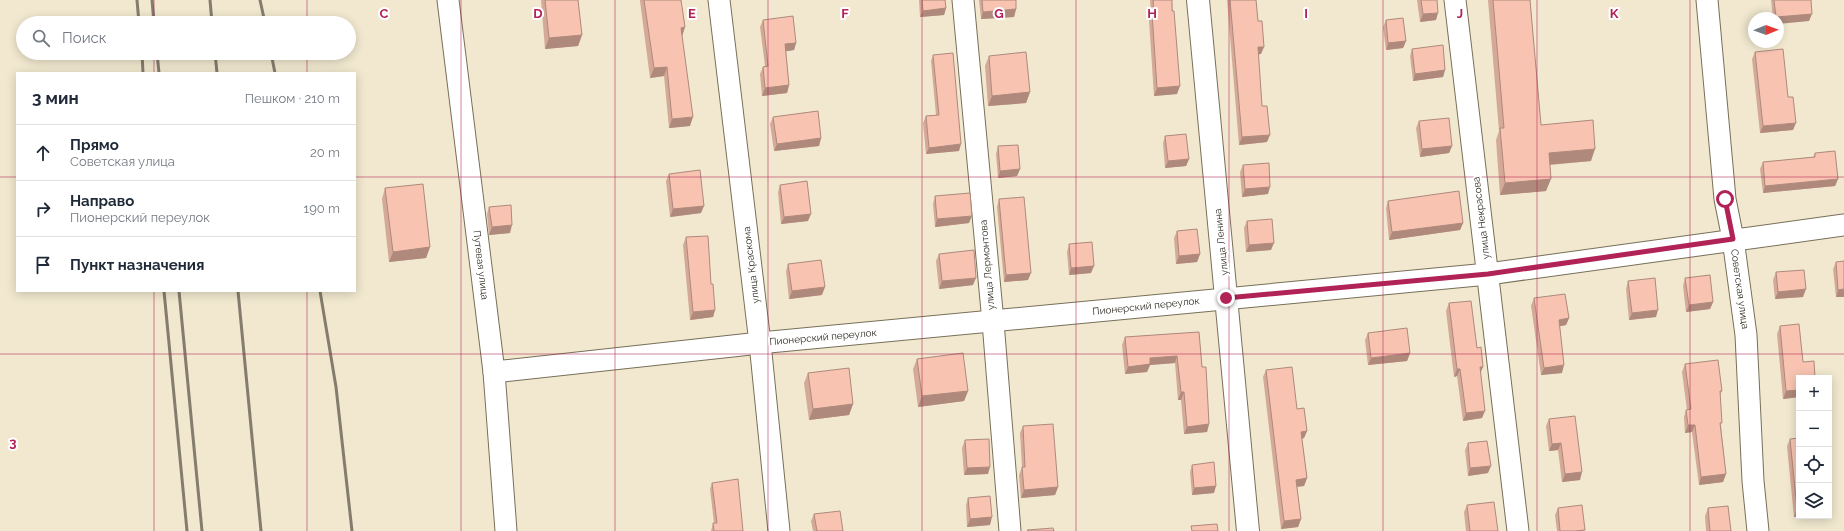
<!DOCTYPE html>
<html lang="ru">
<head>
<meta charset="utf-8">
<style>
  body { margin:0; font-family:Raleway,sans-serif; background:#f2f2f3; color:#1f2937 }
  .controls { position:absolute; right:12px; bottom:12px; display:grid; overflow:hidden; border-radius:0px; box-shadow:0 2px 10px #0003 }
  .controls button { width:36px; height:36px; display:grid; place-items:center; padding:0; border:0; border-bottom:1px solid #e0e1e3; background:#fff; color:#1f2937; font:20px sans-serif }
  .compass { position:absolute; left:1748px; top:12px; width:36px; height:36px; border-radius:50%; background:#fff; box-shadow:0 2px 10px #0003; rotate:89deg }
  .stop { position:absolute; width:12px; height:12px; margin:-9px; border:3px solid #b12256; border-radius:50%; background:#fff }
  .stop.end { background:#b12256; border-color:#fff; box-shadow:0 1px 4px #0008 }
  .list { margin:0; padding:0; list-style:none }
  h2 { display:flex; justify-content:space-between; align-items:center; height:52px; margin:0; padding:0 16px; font-size:17px }
  h2 small { font-size:13px; font-weight:400; color:#747a83 }
  .list li { display:grid; grid-template-columns:26px 1fr auto; gap:12px; align-items:center; box-sizing:border-box; height:56px; padding:0 16px; border-top:1px solid #e0e1e3 }
  .list b { display:block; font-size:15px; white-space:nowrap }
  .list p { margin:0; font-size:13px; white-space:nowrap; color:#747a83 }
  .list em { font-size:13px; font-style:normal; color:#747a83 }
  .icon { flex:none; width:22px; height:22px; fill:none; stroke:currentColor; stroke-width:2; stroke-linecap:round; stroke-linejoin:round }
  .map { position:relative; flex:none; width:1844px; height:531px; overflow:hidden }
  .search { position:absolute; background:#fff; box-shadow:0 2px 10px #0003; left:16px; top:16px; width:340px; height:44px; display:flex; align-items:center; gap:10px; box-sizing:border-box; padding:0 14px; border-radius:22px; color:#747a83; font-size:15px }
  .panel { position:absolute; background:#fff; box-shadow:0 2px 10px #0003; left:16px; top:72px; width:340px; height:220px; border-radius:0px }
  .map>svg:first-child { display:block }
  .lines { fill:none; stroke-linecap:round; stroke-linejoin:round }
  .street-casing { stroke:#776f59; stroke-width:23 }
  .secondary-casing { stroke:#776f59; stroke-width:24 }
  .street { stroke:#fff; stroke-width:21 }
  .secondary { stroke:#fff; stroke-width:22 }
  .rail { stroke:#847d6e; stroke-width:3 }
  .wall { fill:#d5a998 }
  .shaded-wall { fill:#ae897c }
  .building { fill:#f8c4b1; stroke:#ae897c }
  .route { stroke:#b12256; stroke-width:5 }
  .grid { fill:none; stroke:#b12256; stroke-width:1; stroke-opacity:0.55 }
  .labels { text-anchor:middle; dominant-baseline:central; stroke-width:4; stroke-linejoin:round; paint-order:stroke }
  .street-label { font-size:10px; fill:#302c23; stroke:#fff }
  .grid-label { font-size:13px; text-anchor:middle; font-weight:bold; fill:#b12256; stroke:#fff; stroke-width:4; stroke-linejoin:round; paint-order:stroke }
</style>
</head>
<body>
<div class="map">
<svg width="1844" height="531" viewBox="0 0 1844 531">
  <rect width="100%" height="100%" fill="#f1e8cf"/>
  <g class="lines">
    <g class="street-casing">
      <g id="street">
        <polyline points="448,0 494,372 506,531"/>
        <polyline points="719,0 760,343 779,531"/>
        <polyline points="963,0 993,322 1010,531"/>
        <polyline points="1455,0 1518,531"/>
        <polyline points="1707,0 1725,199 1733,239 1746,335 1753,481 1758,531"/>
        <polyline points="494,372 760,343 1488,274 1844,225"/>
      </g>
    </g>
    <g class="secondary-casing">
      <polyline id="secondary" points="1198,0 1248,531"/>
    </g>
    <use href="#street" class="street"/>
    <use href="#secondary" class="secondary"/>
    <g class="rail">
      <polyline points="137,0 139,23"/>
      <polyline points="152,0 154,23"/>
      <polyline points="210,0 212,23"/>
      <polyline points="260,0 265,23"/>
      <polyline points="142,53 143,73"/>
      <polyline points="157,53 159,73"/>
      <polyline points="215,53 217,73"/>
      <polyline points="271,53 275,73"/>
      <polyline points="164,291 187,531"/>
      <polyline points="179,291 202,531"/>
      <polyline points="238,291 261,531"/>
      <polyline points="320,291 336,387 352,531"/>
    </g>
  </g>
  <g class="wall">
    <polygon points="541,0 578,0 582,35 578,46 545,49"/>
    <polygon points="640,0 681,0 685,27 682,36 690,126 669,128 664,76 650,78 640,1"/>
    <polygon points="919,0 945,0 946,8 944,15 920,17"/>
    <polygon points="979,0 1016,0 1016,9 1014,17 981,19"/>
    <polygon points="1150,0 1172,0 1177,94 1154,96 1149,20 1151,15"/>
    <polygon points="1227,0 1256,0 1261,54 1258,54 1262,106 1267,142 1239,145"/>
    <polygon points="1417,0 1437,0 1436,20 1420,22"/>
    <polygon points="1488,0 1530,0 1541,125 1591,161 1550,165 1546,191 1500,195 1496,140 1499,131"/>
    <polygon points="1771,0 1811,0 1809,21 1773,18"/>
    <polygon points="763,20 796,43 794,50 786,51 789,85 787,93 762,96 760,74 763,67 765,66 760,27"/>
    <polygon points="1386,20 1406,41 1403,48 1386,50 1383,27"/>
    <polygon points="1412,49 1445,70 1443,77 1413,81 1410,56"/>
    <polygon points="1755,52 1788,97 1793,130 1760,133 1752,59"/>
    <polygon points="933,55 959,151 926,154 923,123 926,116 936,115 931,61"/>
    <polygon points="989,56 1030,92 1026,103 988,106 985,66"/>
    <polygon points="773,117 821,138 819,146 774,151 770,124"/>
    <polygon points="1419,121 1452,146 1449,153 1420,157 1416,128"/>
    <polygon points="1165,136 1189,159 1186,166 1165,168 1163,143"/>
    <polygon points="998,146 1020,169 1017,176 998,178 996,154"/>
    <polygon points="1815,153 1838,179 1835,186 1763,193 1760,169 1763,162 1813,157"/>
    <polygon points="1243,165 1268,194 1242,197 1240,172"/>
    <polygon points="669,174 701,213 670,217 666,181"/>
    <polygon points="780,185 808,221 781,224 778,192"/>
    <polygon points="385,188 430,247 426,258 389,262 382,199"/>
    <polygon points="935,196 969,223 935,227 933,204"/>
    <polygon points="999,199 1028,280 1004,282 997,207"/>
    <polygon points="1388,201 1463,223 1460,230 1389,240 1386,208"/>
    <polygon points="489,207 510,233 489,235 487,214"/>
    <polygon points="1247,221 1271,250 1246,252 1244,228"/>
    <polygon points="1177,231 1200,254 1197,262 1176,264 1174,238"/>
    <polygon points="686,237 711,284 715,310 713,317 690,320 683,245"/>
    <polygon points="1069,244 1091,273 1069,275 1067,252"/>
    <polygon points="939,254 973,285 939,289 936,261"/>
    <polygon points="1836,262 1844,297 1836,297 1833,269"/>
    <polygon points="788,264 822,295 789,299 786,271"/>
    <polygon points="1776,272 1803,297 1775,299 1773,280"/>
    <polygon points="1685,278 1713,302 1710,309 1686,312 1683,286"/>
    <polygon points="1628,281 1656,317 1629,320 1626,289"/>
    <polygon points="1534,298 1569,318 1566,325 1560,326 1562,373 1541,375 1531,306"/>
    <polygon points="1449,303 1477,348 1480,373 1482,418 1463,421 1457,376 1454,377 1446,311"/>
    <polygon points="1780,326 1799,378 1799,397 1783,399 1777,334"/>
    <polygon points="1199,332 1202,367 1209,424 1207,432 1184,434 1181,400 1178,400 1175,363 1150,365 1147,372 1125,374 1122,345 1125,337"/>
    <polygon points="1368,333 1410,353 1407,361 1368,365 1365,340"/>
    <polygon points="917,359 968,391 964,401 918,407 913,369"/>
    <polygon points="1685,364 1722,391 1720,395 1721,426 1726,474 1723,482 1699,485 1692,432 1685,433 1684,417 1686,410 1687,410 1682,372"/>
    <polygon points="1266,370 1297,409 1307,431 1304,438 1302,439 1307,478 1304,486 1297,487 1301,519 1298,527 1281,529 1263,377"/>
    <polygon points="808,373 853,404 849,415 809,420 804,383"/>
    <polygon points="1549,419 1580,480 1562,482 1558,450 1549,451 1546,426"/>
    <polygon points="1023,426 1058,487 1055,495 1021,498 1019,475 1022,467 1020,433"/>
    <polygon points="1790,439 1799,516 1802,516 1794,517 1787,446"/>
    <polygon points="965,440 988,474 964,475 962,448"/>
    <polygon points="1468,443 1488,473 1468,476 1465,450"/>
    <polygon points="1192,465 1214,493 1192,495 1190,472"/>
    <polygon points="712,483 743,531 711,531 713,523 714,523 710,489"/>
    <polygon points="968,498 990,525 967,527 966,505"/>
    <polygon points="1467,505 1498,531 1466,531 1464,512"/>
    <polygon points="1558,508 1585,531 1557,531 1555,515"/>
    <polygon points="1708,508 1731,531 1706,531 1705,516"/>
    <polygon points="814,514 843,531 813,531 811,521"/>
  </g>
  <g class="shaded-wall">
    <polygon points="946,8 944,15 920,17 923,11"/>
    <polygon points="1016,9 1014,17 981,19 983,12"/>
    <polygon points="1438,13 1436,20 1420,22 1423,14"/>
    <polygon points="1812,14 1809,21 1778,24 1778,18 1776,18 1776,17"/>
    <polygon points="685,27 682,36 681,28"/>
    <polygon points="582,35 578,46 545,49 549,38"/>
    <polygon points="1406,41 1403,48 1386,50 1388,43"/>
    <polygon points="796,43 794,50 782,52 785,44"/>
    <polygon points="1258,47 1264,47 1261,54 1255,55"/>
    <polygon points="667,67 664,76 650,78 654,68"/>
    <polygon points="1445,70 1443,77 1413,81 1415,74"/>
    <polygon points="789,85 787,93 762,96 765,88"/>
    <polygon points="1180,86 1177,94 1154,96 1157,88"/>
    <polygon points="1030,92 1026,103 988,106 992,96"/>
    <polygon points="693,117 690,126 669,128 672,119"/>
    <polygon points="1796,123 1793,130 1760,133 1763,126"/>
    <polygon points="1270,135 1267,142 1239,145 1242,137"/>
    <polygon points="821,138 819,146 774,151 777,144"/>
    <polygon points="961,144 959,151 926,154 929,148"/>
    <polygon points="1452,146 1449,153 1420,157 1422,149"/>
    <polygon points="1595,149 1591,161 1544,165 1549,153"/>
    <polygon points="1189,159 1186,166 1165,168 1168,161"/>
    <polygon points="1020,169 1017,176 998,178 1000,171"/>
    <polygon points="1551,179 1546,191 1500,195 1505,183"/>
    <polygon points="1838,179 1835,186 1763,193 1765,186"/>
    <polygon points="1270,187 1268,194 1242,197 1245,189"/>
    <polygon points="704,206 701,213 670,217 673,209"/>
    <polygon points="811,214 808,221 781,224 784,217"/>
    <polygon points="972,216 969,223 935,227 937,219"/>
    <polygon points="1463,223 1460,230 1389,240 1392,232"/>
    <polygon points="512,225 510,233 489,235 492,227"/>
    <polygon points="1274,243 1271,250 1246,252 1249,245"/>
    <polygon points="430,247 426,258 389,262 393,252"/>
    <polygon points="1200,254 1197,262 1176,264 1179,256"/>
    <polygon points="1094,266 1091,273 1069,275 1071,268"/>
    <polygon points="1031,273 1028,280 1004,282 1006,275"/>
    <polygon points="976,278 973,285 939,289 942,281"/>
    <polygon points="825,287 822,295 789,299 792,291"/>
    <polygon points="1806,289 1803,297 1775,299 1778,292"/>
    <polygon points="1844,289 1844,297 1836,297 1838,290"/>
    <polygon points="1713,302 1710,309 1686,312 1689,305"/>
    <polygon points="715,310 713,317 690,320 693,312"/>
    <polygon points="1658,310 1656,317 1629,320 1632,313"/>
    <polygon points="1569,318 1566,325 1556,327 1559,320"/>
    <polygon points="1410,353 1407,361 1368,365 1371,358"/>
    <polygon points="1177,356 1175,363 1150,365 1147,372 1125,374 1128,367 1150,358"/>
    <polygon points="1564,365 1562,373 1541,375 1544,368"/>
    <polygon points="1480,367 1483,367 1480,374"/>
    <polygon points="1457,369 1460,369 1457,376 1454,377"/>
    <polygon points="1799,390 1799,397 1783,399 1786,391"/>
    <polygon points="968,391 964,401 918,407 922,396"/>
    <polygon points="1181,392 1184,392 1181,400 1178,400"/>
    <polygon points="853,404 849,415 809,420 813,409"/>
    <polygon points="1485,411 1482,418 1463,421 1466,413"/>
    <polygon points="1209,424 1207,432 1184,434 1187,427"/>
    <polygon points="1688,425 1695,425 1692,432 1685,433"/>
    <polygon points="1307,431 1304,438 1298,439 1301,432"/>
    <polygon points="1561,443 1558,450 1549,451 1552,444"/>
    <polygon points="1491,466 1488,473 1468,476 1470,468"/>
    <polygon points="990,467 988,474 964,475 967,468"/>
    <polygon points="1582,472 1580,480 1562,482 1565,474"/>
    <polygon points="1726,474 1723,482 1699,485 1701,477"/>
    <polygon points="1307,478 1304,486 1293,487 1296,480"/>
    <polygon points="1216,486 1214,493 1192,495 1194,488"/>
    <polygon points="1058,487 1055,495 1021,498 1024,490"/>
    <polygon points="1797,509 1799,509 1799,516 1802,516 1794,517"/>
    <polygon points="992,517 990,525 967,527 970,519"/>
    <polygon points="1301,519 1298,527 1281,529 1284,521"/>
  </g>
  <g class="building">
    <polygon points="545,0 578,0 582,35 549,38"/>
    <polygon points="644,0 681,0 685,27 681,28 693,117 672,119 667,67 654,68"/>
    <polygon points="922,0 945,0 946,8 923,11"/>
    <polygon points="982,0 1016,0 1016,9 983,12"/>
    <polygon points="1153,0 1172,0 1172,11 1174,11 1180,86 1157,88 1152,13 1154,13"/>
    <polygon points="1230,0 1256,0 1258,21 1262,21 1264,47 1258,47 1262,106 1267,106 1270,135 1242,137"/>
    <polygon points="1421,0 1437,0 1438,13 1423,14"/>
    <polygon points="1493,0 1530,0 1541,125 1593,120 1595,149 1549,153 1551,179 1505,183 1500,128 1504,128"/>
    <polygon points="1774,0 1811,0 1812,14 1776,17"/>
    <polygon points="793,16 796,43 785,44 789,85 765,88 763,67 768,66 763,20"/>
    <polygon points="1403,18 1406,41 1388,43 1386,20"/>
    <polygon points="1443,45 1445,70 1415,74 1412,49"/>
    <polygon points="1783,49 1788,97 1793,97 1796,123 1763,126 1755,52"/>
    <polygon points="1026,52 1030,92 992,96 989,56"/>
    <polygon points="953,53 961,144 929,148 926,116 939,115 933,55"/>
    <polygon points="818,111 821,138 777,144 773,117"/>
    <polygon points="1449,118 1452,146 1422,149 1419,121"/>
    <polygon points="1186,134 1189,159 1168,161 1165,136"/>
    <polygon points="1018,145 1020,169 1000,171 998,146"/>
    <polygon points="1835,151 1838,179 1765,186 1763,162 1815,157 1815,153"/>
    <polygon points="1269,163 1270,187 1245,189 1243,165"/>
    <polygon points="700,170 704,206 673,209 669,174"/>
    <polygon points="807,181 811,214 784,217 780,185"/>
    <polygon points="423,184 430,247 393,252 385,188"/>
    <polygon points="1459,191 1463,223 1392,232 1388,201"/>
    <polygon points="970,193 972,216 937,219 935,196"/>
    <polygon points="1024,197 1031,273 1006,275 999,199"/>
    <polygon points="511,205 512,225 492,227 489,207"/>
    <polygon points="1272,219 1274,243 1249,245 1247,221"/>
    <polygon points="1197,229 1200,254 1179,256 1177,231"/>
    <polygon points="708,236 711,284 713,284 715,310 693,312 686,237"/>
    <polygon points="1092,242 1094,266 1071,268 1069,244"/>
    <polygon points="974,250 976,278 942,281 939,254"/>
    <polygon points="821,260 825,287 792,291 788,264"/>
    <polygon points="1844,261 1844,289 1838,290 1836,262"/>
    <polygon points="1804,270 1806,289 1778,292 1776,272"/>
    <polygon points="1710,275 1713,302 1689,305 1685,278"/>
    <polygon points="1655,278 1658,310 1632,313 1628,281"/>
    <polygon points="1565,294 1569,318 1559,320 1564,365 1544,368 1534,298"/>
    <polygon points="1471,301 1477,348 1481,347 1483,367 1480,367 1485,411 1466,413 1460,369 1457,369 1449,303"/>
    <polygon points="1799,324 1803,362 1814,361 1815,378 1799,378 1799,390 1786,391 1780,326"/>
    <polygon points="1407,328 1410,353 1371,358 1368,333"/>
    <polygon points="1199,332 1202,367 1206,367 1209,424 1187,427 1184,392 1181,392 1177,356 1150,358 1150,364 1128,367 1125,337"/>
    <polygon points="963,353 968,391 922,396 917,359"/>
    <polygon points="1718,360 1722,391 1720,391 1722,423 1720,423 1726,474 1701,477 1695,425 1688,425 1686,410 1691,409 1685,364"/>
    <polygon points="1292,367 1297,409 1304,408 1307,431 1301,432 1307,478 1296,480 1301,519 1284,521 1266,370"/>
    <polygon points="849,368 853,404 813,409 808,373"/>
    <polygon points="1575,416 1582,472 1565,474 1561,443 1552,444 1549,419"/>
    <polygon points="1053,424 1058,487 1024,490 1022,467 1025,467 1023,426"/>
    <polygon points="1799,438 1799,509 1797,509 1790,439"/>
    <polygon points="989,439 990,467 967,468 965,440"/>
    <polygon points="1487,441 1491,466 1470,468 1468,443"/>
    <polygon points="1214,462 1216,486 1194,488 1192,465"/>
    <polygon points="738,479 743,531 714,531 713,523 717,523 712,483"/>
    <polygon points="990,496 992,517 970,519 968,498"/>
    <polygon points="1494,502 1498,531 1470,531 1467,505"/>
    <polygon points="1582,505 1585,530 1574,531 1560,531 1558,508"/>
    <polygon points="1728,506 1731,531 1710,531 1708,508"/>
    <polygon points="840,511 843,531 817,531 814,514"/>
    <polygon points="1217,524 1218,531 1192,531 1191,526"/>
    <polygon points="1053,528 1054,531 1028,531 1027,530"/>
  </g>
  <g class="lines">
    <polyline class="route" points="1226,298 1488,274 1733,239 1725,199"/>
  </g>
  <path class="grid" d="M154 0V23M307 0V23M461 0V531M615 0V531M768 0V531M922 0V531M1076 0V531M1229 0V531M1383 0V531M1537 0V531M1690 0V531M154 53V73M307 53V73M0 177H17M355 177H1844M154 291V531M307 291V531M0 354H1844"/>
  <g class="labels">
    <g class="street-label">
      <text transform="translate(1481 218) rotate(-97)">улица Некрасова</text>
      <text transform="translate(1221 242) rotate(-96)">улица Ленина</text>
      <text transform="translate(481 265) rotate(83)">Путевая улица</text>
      <text transform="translate(751 265) rotate(-97)">улица Краскома</text>
      <text transform="translate(987 265) rotate(-95)">улица Лермонтова</text>
      <text transform="translate(1740 289) rotate(82)">Советская улица</text>
      <text transform="translate(1146 306) rotate(-6)">Пионерский переулок</text>
      <text transform="translate(823 337) rotate(-5)">Пионерский переулок</text>
    </g>
  </g>
  <g class="grid-label">
    <text x="384" y="18">C</text>
    <text x="538" y="18">D</text>
    <text x="692" y="18">E</text>
    <text x="845" y="18">F</text>
    <text x="999" y="18">G</text>
    <text x="1152" y="18">H</text>
    <text x="1306" y="18">I</text>
    <text x="1460" y="18">J</text>
    <text x="1614" y="18">K</text>
    <text x="13" y="447">3</text>
  </g>
</svg>
<div class="controls">
<button>+</button>
<button>−</button>
<button><svg class="icon" aria-label="locate" viewBox="0 0 24 24"><circle cx="12" cy="12" r="6"/><path d="M12 2v4M12 18v4M2 12h4M18 12h4"/></svg></button>
<button><svg class="icon" aria-label="layers" viewBox="0 0 24 24"><path d="M12 4l9 5-9 5-9-5zM3 14l9 5 9-5"/></svg></button>
</div>
<svg class="compass" viewBox="-18 -18 36 36"><path d="M0-13l5 13h-10z" fill="#e53935"/><path d="M0 13l5-13h-10z" fill="#747a83"/></svg>
<div class="stop" style="left:1725px;top:199px"></div>
<div class="stop end" style="left:1226px;top:298px"></div>
<div class="search"><svg class="icon" aria-label="search" viewBox="0 0 24 24"><circle cx="10" cy="10" r="6"/><path d="M15 15l6 6"/></svg>Поиск</div>
<section class="panel">
<h2>3 мин<small>Пешком · 210 m</small></h2>
<ul class="list">
<li><svg class="icon" aria-label="ahead" viewBox="0 0 24 24"><path d="M12 20V5M6 11l6-6 6 6"/></svg><div><b>Прямо</b><p>Советская улица</p></div><em>20 m</em></li>
<li><svg class="icon" aria-label="right" viewBox="0 0 24 24"><path d="M7 20v-9h11M14 6l5 5-5 5"/></svg><div><b>Направо</b><p>Пионерский переулок</p></div><em>190 m</em></li>
<li><svg class="icon" aria-label="arrive" viewBox="0 0 24 24"><path d="M6 21V4h12l-3 4 3 4H6"/></svg><div><b>Пункт назначения</b></div></li>
</ul>
</section>
</div>
</body>
</html>
